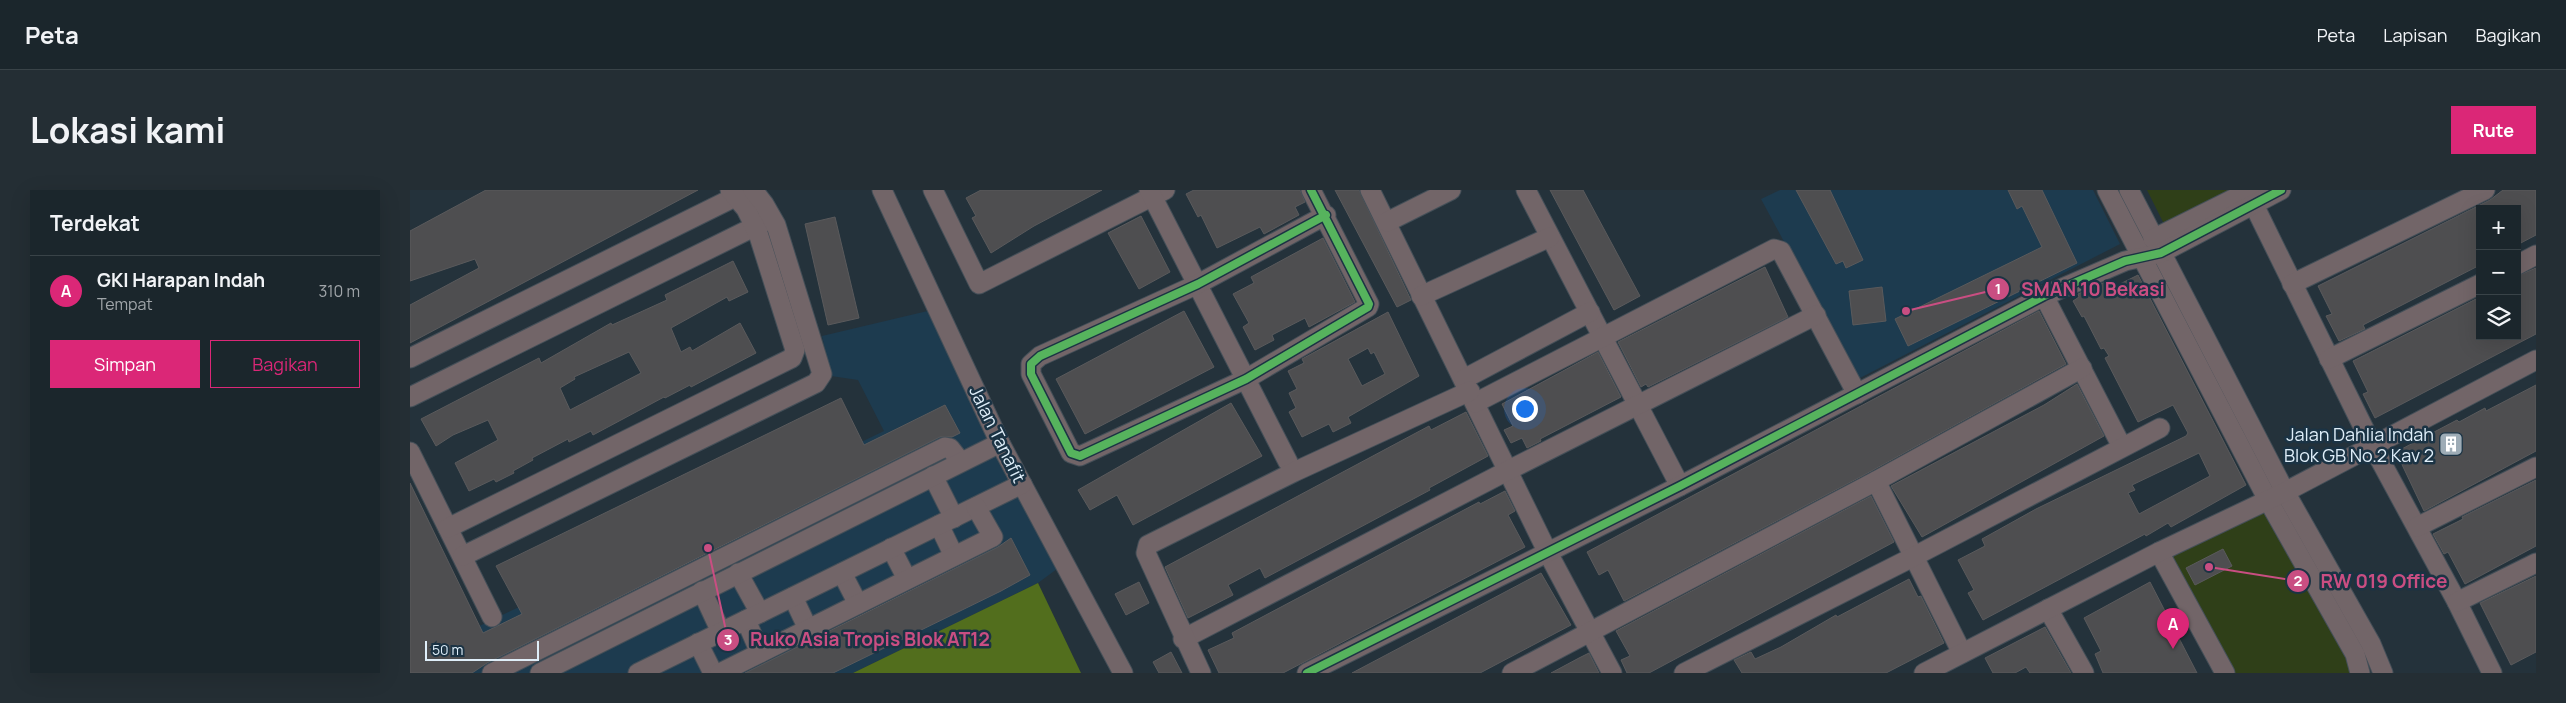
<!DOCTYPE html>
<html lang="id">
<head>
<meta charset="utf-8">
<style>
  body { margin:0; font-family:Manrope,sans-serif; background:#242e34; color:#f1f3f6 }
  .controls { position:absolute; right:15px; top:15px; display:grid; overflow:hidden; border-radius:0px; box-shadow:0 5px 20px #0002 }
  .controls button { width:45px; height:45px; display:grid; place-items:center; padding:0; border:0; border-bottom:1px solid #394348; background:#1b262c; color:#f1f3f6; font:25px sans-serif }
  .scale { position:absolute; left:15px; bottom:12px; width:114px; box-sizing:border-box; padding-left:5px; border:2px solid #dfeef9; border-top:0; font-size:14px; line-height:18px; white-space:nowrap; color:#dfeef9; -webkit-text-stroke:4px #1b3344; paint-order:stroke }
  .you { position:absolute; left:1114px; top:218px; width:18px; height:18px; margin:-12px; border:4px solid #fff; border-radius:50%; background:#1a73e8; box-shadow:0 0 0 8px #1a73e833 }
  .badge { display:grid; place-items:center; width:32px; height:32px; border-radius:50%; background:#db2777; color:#fff; font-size:16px; font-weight:700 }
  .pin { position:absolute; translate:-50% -41px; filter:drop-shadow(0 1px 2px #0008) }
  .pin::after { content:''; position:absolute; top:26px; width:18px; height:15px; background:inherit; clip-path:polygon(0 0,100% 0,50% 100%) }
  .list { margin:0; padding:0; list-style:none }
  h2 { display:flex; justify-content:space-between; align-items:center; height:65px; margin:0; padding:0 20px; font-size:21px }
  h2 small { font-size:16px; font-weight:400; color:#a0a5a9 }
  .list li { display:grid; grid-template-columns:32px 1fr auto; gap:15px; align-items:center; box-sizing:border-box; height:70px; padding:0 20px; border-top:1px solid #394348 }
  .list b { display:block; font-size:19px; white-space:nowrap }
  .list p { margin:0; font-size:16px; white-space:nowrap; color:#a0a5a9 }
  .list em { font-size:16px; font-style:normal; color:#a0a5a9 }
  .actions { display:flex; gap:10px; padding:15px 20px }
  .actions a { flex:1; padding:11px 0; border:1px solid #db2777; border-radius:0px; text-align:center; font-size:18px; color:#db2777 }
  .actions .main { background:#db2777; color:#fff }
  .icon { flex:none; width:28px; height:28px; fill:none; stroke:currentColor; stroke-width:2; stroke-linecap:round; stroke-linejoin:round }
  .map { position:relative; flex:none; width:2126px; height:483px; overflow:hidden; border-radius:0px }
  header { display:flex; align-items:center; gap:30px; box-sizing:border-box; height:70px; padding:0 25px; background:#1b262c; border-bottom:1px solid #394348 }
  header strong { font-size:24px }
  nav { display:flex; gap:28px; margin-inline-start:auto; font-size:18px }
  .intro { display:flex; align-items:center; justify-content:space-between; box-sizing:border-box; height:120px; padding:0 30px }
  h1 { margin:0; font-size:35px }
  .button { padding:12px 22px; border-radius:0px; background:#db2777; color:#fff; font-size:18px; font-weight:700 }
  main { display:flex; gap:30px; padding:0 30px }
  aside { flex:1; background:#1b262c; border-radius:0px; box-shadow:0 5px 20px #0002 }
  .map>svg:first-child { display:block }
  .built { fill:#1d3b4f }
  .green { fill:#2f3f18 }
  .forest { fill:#526e1d }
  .building { fill:#4e4e50; stroke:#5a5a5c; fill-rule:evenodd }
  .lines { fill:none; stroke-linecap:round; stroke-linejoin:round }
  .minor-casing { stroke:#444f58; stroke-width:21 }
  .minor { stroke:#726568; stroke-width:19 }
  .cycleway-casing { stroke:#1b3344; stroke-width:11 }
  .cycleway { stroke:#56b35d; stroke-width:8 }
  .labels { text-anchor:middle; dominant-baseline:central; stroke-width:5; stroke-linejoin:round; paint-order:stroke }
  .street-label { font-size:18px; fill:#dfeef9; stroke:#1b3344 }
  .poi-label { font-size:18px; fill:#dfeef9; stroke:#1b3344; text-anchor:end }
  .leader { fill:none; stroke:#c94e82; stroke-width:2 }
  .callout-dot { fill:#c94e82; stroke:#1b3344; stroke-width:2 }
  .mark-label { font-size:15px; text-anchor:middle; font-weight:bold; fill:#fff }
  .callout-label { font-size:19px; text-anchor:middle; font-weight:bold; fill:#c94e82; stroke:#1b3344; stroke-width:5; stroke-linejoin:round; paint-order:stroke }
</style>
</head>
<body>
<header>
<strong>Peta</strong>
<nav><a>Peta</a><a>Lapisan</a><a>Bagikan</a></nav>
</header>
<div class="intro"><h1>Lokasi kami</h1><a class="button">Rute</a></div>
<main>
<aside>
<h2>Terdekat<small></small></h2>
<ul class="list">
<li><span class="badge">A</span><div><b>GKI Harapan Indah</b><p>Tempat</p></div><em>310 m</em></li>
</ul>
<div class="actions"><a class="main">Simpan</a><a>Bagikan</a></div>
</aside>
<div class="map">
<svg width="2126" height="483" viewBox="0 0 2126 483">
  <rect width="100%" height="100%" fill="#24323b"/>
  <g class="built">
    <polygon points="1370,0 1683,0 1710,54 1448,189 1351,9"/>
    <polygon points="526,119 651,376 628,393 443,483 0,483 0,396 30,455 474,241 448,190 421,186 412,146"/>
  </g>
  <g class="green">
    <polygon points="1737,0 1820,0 1754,34"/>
    <polygon points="1854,315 1943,478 1943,483 1822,483 1759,364"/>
  </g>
  <polygon class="forest" points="628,393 671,483 443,483"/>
  <g class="building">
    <polygon points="76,0 288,0 0,153 0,115 69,78 65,69 0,91 0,41"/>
    <polygon points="571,0 692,0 624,36 581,63 562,28 566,26 556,8"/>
    <polygon points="784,0 890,0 895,12 885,17 889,25 854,44 850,37 807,58 791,25 788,27 776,4"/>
    <polygon points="925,0 949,0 1001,110 987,117"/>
    <polygon points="1140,0 1173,0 1230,106 1204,120"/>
    <polygon points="1386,0 1420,0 1453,70 1436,78 1433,71 1426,74"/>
    <polygon points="1598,0 1632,0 1667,73 1498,156 1485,129 1632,57 1612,16 1607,19"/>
    <polygon points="2093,0 2126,0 2126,45 2107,55 2107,19 2070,19 2070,75 1953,135 1955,139 1929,151 1916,126 1922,124 1908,96 2080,10"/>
    <polygon points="731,26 760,82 729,99 698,43"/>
    <polygon points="425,27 449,128 418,135 395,34"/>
    <polygon points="913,48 945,112 899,137 895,128 862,145 864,150 845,160 833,137 839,133 823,104 844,93 841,87"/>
    <path d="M323 71 338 102 319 111 317 107 261 138 271 162 280 157 282 161 330 133 346 163 281 197 280 195 255 208 254 207 183 245 181 241 159 252 158 249 122 268 123 270 103 281 104 283 86 292 84 289 59 301 45 273 88 250 78 230 43 245 26 256 11 229 129 168 131 173 201 133 202 135 257 110 255 105ZM219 162 231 183 160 220 150 198 165 189 164 187Z"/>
    <polygon points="1355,77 1378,127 1238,197 1236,194 1231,197 1208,152"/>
    <polygon points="2126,78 2126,144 1965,228 1953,204 1958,202 1943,171 2070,107 2070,146 2107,146 2107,86"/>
    <path d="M1728 85 1836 295 1761 337 1758 333 1736 346 1735 344 1573 430 1558 403 1564 400 1548 370 1575 356 1572 349 1626 319 1776 246 1778 243 1763 215 1728 232 1695 168 1699 166 1694 158 1691 159 1674 126 1672 127 1663 111 1669 107 1668 104 1700 90 1704 97ZM1789 263 1800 286 1729 324 1718 303 1725 300 1722 295Z"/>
    <polygon points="1472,97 1476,131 1443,135 1439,101"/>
    <polygon points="774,121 804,177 675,244 646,189"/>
    <polygon points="1629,121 1656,174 1454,285 1214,411 1198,380 1189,385 1177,362"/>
    <path d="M978 122 1009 186 938 227 941 233 923 242 919 234 892 247 879 222 886 218 879 203 887 199 878 181 894 173 892 169ZM958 158 961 164 964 162 975 184 952 196 938 169Z"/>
    <polygon points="1188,162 1211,207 1130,249 1131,251 1117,258 1112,248 1101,253 1094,240 1103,236 1092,214"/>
    <polygon points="1667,194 1694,246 1512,347 1481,296 1634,215"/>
    <polygon points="2126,195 2126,261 2014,321 1986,262 2047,230 2049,232 2075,218 2076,221"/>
    <polygon points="431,208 454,255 535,215 550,243 542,247 530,247 77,473 62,483 0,483 0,293 73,443 112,424 86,376"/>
    <polygon points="821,213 852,266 723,335 707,305 680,320 668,300"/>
    <polygon points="1056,222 1078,266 1019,298 1020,300 855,388 850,378 818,395 823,405 778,428 755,377 1019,236 1021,240"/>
    <polygon points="2126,290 2126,356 2055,394 2038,362 2034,364 2023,344 2053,329 2052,327"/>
    <polygon points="1095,301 1105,321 1098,325 1115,357 873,483 809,483 798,460 824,448 822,443 1069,312 1070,314"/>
    <polygon points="1461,306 1484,352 1239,483 1217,483 1211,470 1220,466 1206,441"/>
    <polygon points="601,348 620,385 591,401 423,483 335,483 588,357"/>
    <polygon points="1813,359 1822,376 1785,395 1776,378"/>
    <polygon points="1131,383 1161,435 1070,483 942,483"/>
    <polygon points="2126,386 2126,462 2101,475 2070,413"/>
    <polygon points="1499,389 1508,407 1511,406 1534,453 1476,483 1332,483 1324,470 1341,462 1345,469 1371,457 1426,425 1427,427"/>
    <polygon points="729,392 739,413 716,425 705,404"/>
    <polygon points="1740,392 1787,483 1693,483 1685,464 1691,461 1674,428"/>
    <polygon points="1635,437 1661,483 1620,483 1616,477 1605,483 1583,483 1575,468"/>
    <polygon points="761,462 772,483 749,483 743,472"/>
    <polygon points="1179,463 1189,483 1141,483 1169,468"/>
  </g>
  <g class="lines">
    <g class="minor-casing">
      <g id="minor">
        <polyline points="472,0 590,253 713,483"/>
        <polyline points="523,0 569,94 755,0"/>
        <polyline points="739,0 878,272"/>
        <polyline points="901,0 959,114 958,117 836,189 670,266 661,263 621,184 621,174 630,166 788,94 916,25"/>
        <polyline points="960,0 1138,363 1202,483"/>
        <polyline points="1116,0 1270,296"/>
        <polyline points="1697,0 1858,310 1945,464 1950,483"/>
        <polyline points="1719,0 1875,302 1961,454 1973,483"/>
        <polyline points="1843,13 1962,255 2047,412 2082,483"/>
        <polyline points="977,32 1041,0"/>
        <polyline points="1743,49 1841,0"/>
        <polyline points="2107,75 2126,65"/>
        <polyline points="1882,94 2075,0"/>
        <polyline points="1011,106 1140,47"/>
        <polyline points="1634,106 1712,257"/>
        <polyline points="0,168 335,2"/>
        <polyline points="1919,169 2070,94"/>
        <polyline points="1054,189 1180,122"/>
        <polyline points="0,207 356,31"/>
        <polyline points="1065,213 1364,59 1371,61 1447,204"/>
        <polyline points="0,262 82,427"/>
        <polyline points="523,286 544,328"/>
        <polyline points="1466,291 1552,463"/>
        <polyline points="529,335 544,366"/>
        <polyline points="2007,337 2126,277"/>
        <polyline points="38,338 382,168 385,160 348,43 336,19 320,0"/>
        <polyline points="481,358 497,389"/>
        <polyline points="1749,362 1815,483"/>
        <polyline points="53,366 406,193 412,184 366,35 354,14 343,0"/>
        <polyline points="328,383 350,423"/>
        <polyline points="432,383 448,414"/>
        <polyline points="292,401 311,442"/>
        <polyline points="383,407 398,439"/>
        <polyline points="2047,412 2126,373"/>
        <polyline points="1638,419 1674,483"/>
        <polyline points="336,430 350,463"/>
        <polyline points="773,449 1095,282 1406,125"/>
        <polyline points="288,453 303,483"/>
        <polyline points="82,483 535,257 540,258 551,272"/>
        <polyline points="130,483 590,253"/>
        <polyline points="228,483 612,294"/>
        <polyline points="310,483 583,347 566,317"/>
        <polyline points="791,483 736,363 738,355 884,282 1060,201"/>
        <polyline points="897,483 1270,296 1634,106 1715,71 1751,63 1871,0"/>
        <polyline points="1102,483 1466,291 1672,178"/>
        <polyline points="1274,483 1503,367 1750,238"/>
        <polyline points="1514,483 1749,362 1875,302 2126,170"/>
      </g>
    </g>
    <use href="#minor" class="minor"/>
    <g class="cycleway-casing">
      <g id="cycleway">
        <polyline points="901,0 959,114 958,117 836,189 670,266 661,263 621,184 621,174 630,166 788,94 916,25"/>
        <polyline points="897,483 1270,296 1634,106 1715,71 1751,63 1871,0"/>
      </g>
    </g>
    <use href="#cycleway" class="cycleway"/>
  </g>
  <defs>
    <g id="building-square" transform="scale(1.25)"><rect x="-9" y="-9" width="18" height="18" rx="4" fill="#9eacb6" stroke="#1b3344"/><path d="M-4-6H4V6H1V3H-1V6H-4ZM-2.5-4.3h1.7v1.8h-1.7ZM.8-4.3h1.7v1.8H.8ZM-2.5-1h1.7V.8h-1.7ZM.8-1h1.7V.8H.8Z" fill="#fff"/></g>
  </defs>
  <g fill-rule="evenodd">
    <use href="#building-square" x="2041" y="254"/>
  </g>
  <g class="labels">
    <g class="street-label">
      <text transform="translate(588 244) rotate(64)">Jalan Tanafit</text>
    </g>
    <g class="poi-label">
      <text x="2024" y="244">Jalan Dahlia Indah<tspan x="2024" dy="21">Blok GB No.2 Kav 2</tspan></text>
    </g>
  </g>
  <path class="leader" d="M1496 121L1588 99M1799 377L1888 391M298 358L318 450"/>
  <g class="callout-dot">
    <circle cx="1496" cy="121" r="5"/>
    <circle cx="1799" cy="377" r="5"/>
    <circle cx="298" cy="358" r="5"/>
    <circle cx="1588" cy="99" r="12"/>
    <circle cx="1888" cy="391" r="12"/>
    <circle cx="318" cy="450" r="12"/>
  </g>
  <g class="mark-label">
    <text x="1588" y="104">1</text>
    <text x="1888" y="396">2</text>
    <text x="318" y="455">3</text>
  </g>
  <g class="callout-label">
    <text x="1683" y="106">SMAN 10 Bekasi</text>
    <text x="1974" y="398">RW 019 Office</text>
    <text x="460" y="456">Ruko Asia Tropis Blok AT12</text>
  </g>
</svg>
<div class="controls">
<button>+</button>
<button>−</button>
<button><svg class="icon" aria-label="layers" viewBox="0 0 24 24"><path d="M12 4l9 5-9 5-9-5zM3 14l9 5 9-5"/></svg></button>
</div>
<div class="scale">50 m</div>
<div class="you"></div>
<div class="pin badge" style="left:1763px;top:459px">A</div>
</div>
</main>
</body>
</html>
